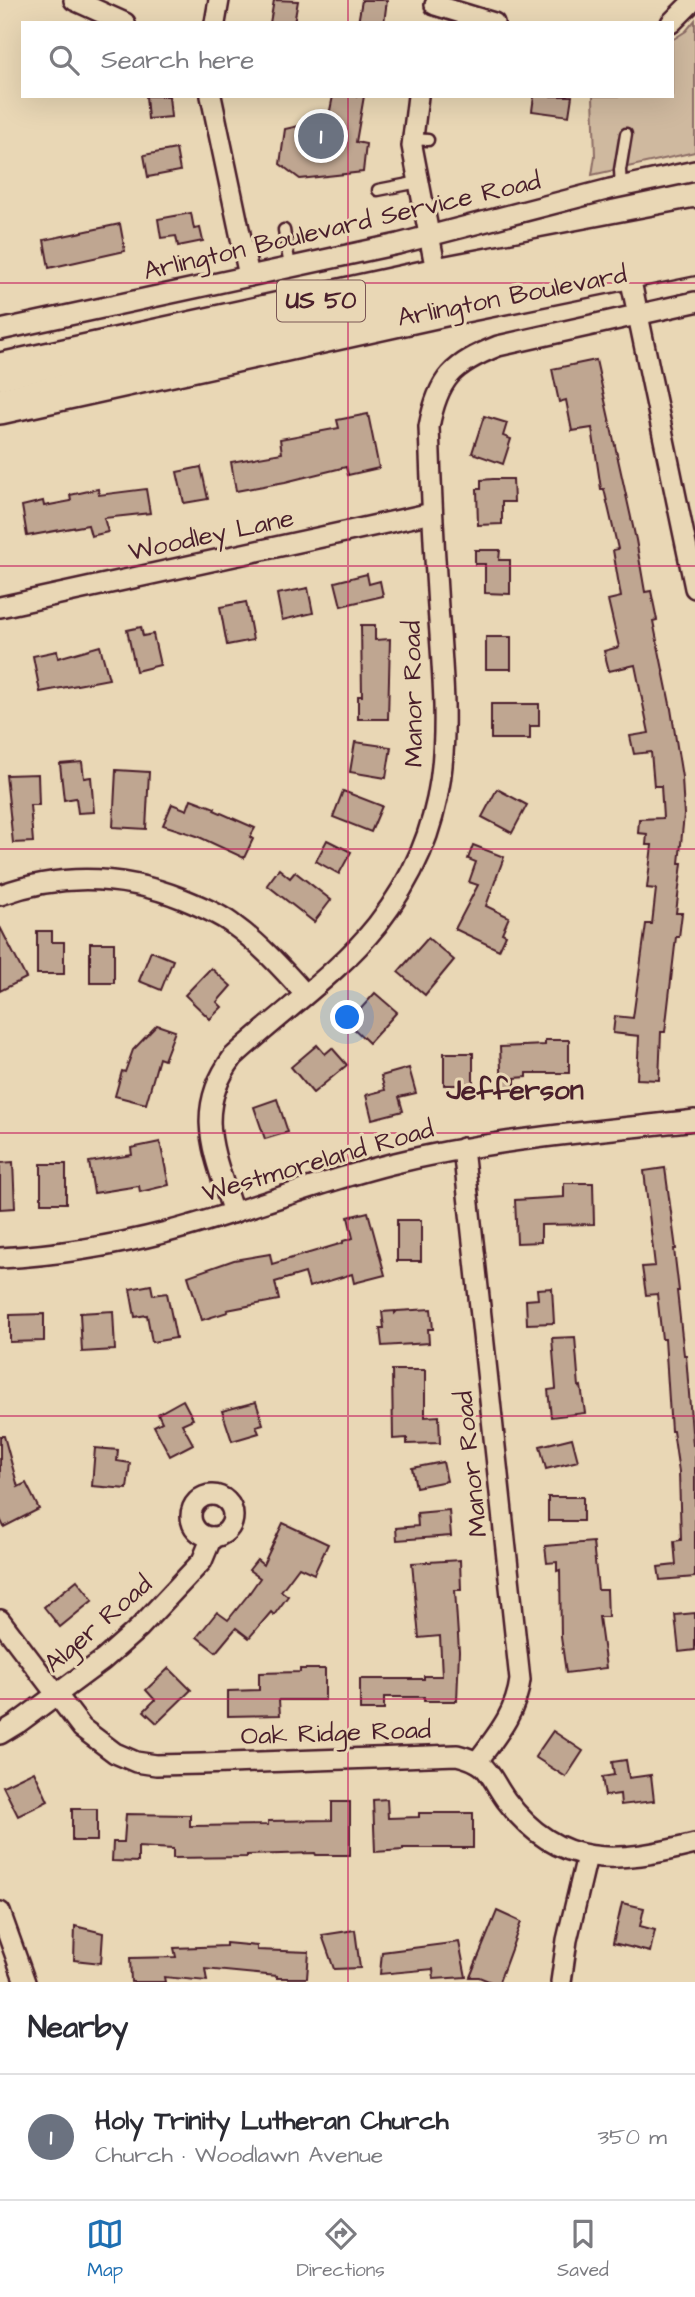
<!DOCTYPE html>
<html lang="en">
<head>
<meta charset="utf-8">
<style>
  body { margin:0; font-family:"Architects Daughter",sans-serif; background:#f7f7f7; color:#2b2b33 }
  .you { position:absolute; left:348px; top:1018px; width:24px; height:24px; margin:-18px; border:5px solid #fff; border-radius:50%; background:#1a73e8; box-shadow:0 0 0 10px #1a73e833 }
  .badge { display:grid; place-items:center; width:46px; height:46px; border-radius:50%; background:#1f6fb2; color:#fff; font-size:23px; font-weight:700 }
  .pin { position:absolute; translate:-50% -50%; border:4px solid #fff; box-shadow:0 2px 7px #0006 }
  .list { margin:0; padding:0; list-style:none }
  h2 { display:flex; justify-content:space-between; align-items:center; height:91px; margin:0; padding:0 28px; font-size:30px }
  h2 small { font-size:23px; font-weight:400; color:#7c7c81 }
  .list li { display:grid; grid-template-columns:46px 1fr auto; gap:21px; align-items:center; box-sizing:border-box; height:126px; padding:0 28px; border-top:2px solid #e1e1e2 }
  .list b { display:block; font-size:26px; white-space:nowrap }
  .list p { margin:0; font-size:23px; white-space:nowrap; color:#7c7c81 }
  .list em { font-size:23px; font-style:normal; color:#7c7c81 }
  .icon { flex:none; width:38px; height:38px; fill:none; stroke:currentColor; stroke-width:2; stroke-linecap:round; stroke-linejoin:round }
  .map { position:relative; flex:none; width:695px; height:1982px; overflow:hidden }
  .search { position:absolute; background:#fff; box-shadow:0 7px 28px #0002; left:21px; right:21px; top:21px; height:77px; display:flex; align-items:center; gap:18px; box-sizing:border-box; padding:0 24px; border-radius:0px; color:#7c7c81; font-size:26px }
  .sheet { height:217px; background:#fff }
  nav { display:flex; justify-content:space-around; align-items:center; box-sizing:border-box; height:98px; border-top:2px solid #e1e1e2; background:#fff; font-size:19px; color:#7c7c81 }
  nav a { display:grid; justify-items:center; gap:4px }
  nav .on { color:#1f6fb2 }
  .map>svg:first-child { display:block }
  .green { fill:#cfb99f; stroke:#8c6c65; stroke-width:2 }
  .building { fill:#bfa691; stroke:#4a1f2b; stroke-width:2 }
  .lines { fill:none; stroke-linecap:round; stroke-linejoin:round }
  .lane-casing { stroke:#4a1f2b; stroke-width:15 }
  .street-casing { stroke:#4a1f2b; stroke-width:24 }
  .highway-casing { stroke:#4a1f2b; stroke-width:40 }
  .lane { stroke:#e9d7b5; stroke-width:10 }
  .street { stroke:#e9d7b5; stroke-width:19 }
  .highway { stroke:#e9d7b5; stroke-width:35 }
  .grid { fill:none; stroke:#c2185b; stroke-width:2; stroke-opacity:0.55 }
  .labels { text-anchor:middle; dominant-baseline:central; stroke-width:6; stroke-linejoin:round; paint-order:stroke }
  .shield { fill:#e9d7b5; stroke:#7a5654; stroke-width:2 }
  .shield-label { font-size:24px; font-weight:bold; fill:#4a1f2b }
  .street-label { font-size:26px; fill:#4a1f2b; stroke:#e9d7b5 }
  .neighbourhood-label { font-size:28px; font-weight:bold; fill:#4a1f2b; stroke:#e9d7b5 }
</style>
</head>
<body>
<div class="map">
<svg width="695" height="1982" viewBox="0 0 695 1982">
  <rect width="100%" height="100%" fill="#e9d7b5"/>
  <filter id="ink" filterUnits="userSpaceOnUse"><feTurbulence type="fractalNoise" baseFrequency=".0143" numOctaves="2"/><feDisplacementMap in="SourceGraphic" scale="14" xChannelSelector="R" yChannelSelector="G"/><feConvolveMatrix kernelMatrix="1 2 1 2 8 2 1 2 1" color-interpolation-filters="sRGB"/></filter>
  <g filter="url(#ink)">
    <polygon class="green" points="695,20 695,152 592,175 595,156 593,96 672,96 672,40 686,31"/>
    <g class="building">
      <polygon points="274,0 298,1 294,23 270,23"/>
      <polygon points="362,0 387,0 384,23 358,23"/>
      <polygon points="146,96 169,96 171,117 148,119"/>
      <polygon points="333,96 364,96 356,142 366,144 363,172 300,179 280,164 285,129 312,123 326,130"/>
      <polygon points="534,96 572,96 569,116 532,111"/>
      <polygon points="176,149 180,171 148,177 144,155"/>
      <polygon points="191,213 194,229 200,228 203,241 178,246 176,236 161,238 158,219"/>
      <polygon points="120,224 125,251 49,268 44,240"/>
      <polygon points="596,360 636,540 645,592 651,591 657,620 653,621 671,709 682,777 684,815 679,863 682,863 676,913 682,913 679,937 676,937 665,1032 661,1032 659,1080 637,1079 639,1036 613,1033 615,1016 633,1018 646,924 652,924 656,889 647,888 652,845 646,845 647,834 638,833 639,819 663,818 661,786 654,786 651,752 634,754 630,736 649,733 635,665 609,671 604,651 619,647 608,600 621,597 613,550 618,549 604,489 601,489 592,428 572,431 566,400 559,402 552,369"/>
      <polygon points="368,414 379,468 348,475 346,467 285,482 236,491 231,462 282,453 280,439 339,428 337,420"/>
      <polygon points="484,416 507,423 503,436 511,439 503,464 472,453"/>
      <polygon points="201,467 208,499 184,503 177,472"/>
      <polygon points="493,479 513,479 514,502 502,502 502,524 478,525 477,489 481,489 481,480"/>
      <polygon points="98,489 99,495 146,489 150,513 104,518 108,532 91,536 88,525 27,536 22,506 43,501 44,506 71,501 70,495"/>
      <polygon points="475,550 500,550 499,560 510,560 510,594 485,593 485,564 475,564"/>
      <polygon points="367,574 369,584 380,581 383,596 341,606 335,582"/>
      <polygon points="308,588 313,613 282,620 277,594"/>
      <polygon points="246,602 253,640 227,645 220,607"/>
      <polygon points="361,625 375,625 375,640 390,639 388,719 358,719 358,696 362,696"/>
      <polygon points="141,627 143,636 153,634 160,665 136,671 127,630"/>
      <rect x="486" y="637" width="25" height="32"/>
      <polygon points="100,646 109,679 40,692 33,656 57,651 58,658"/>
      <polygon points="491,704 539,704 539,726 530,726 530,739 491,739"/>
      <polygon points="355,742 391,747 386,778 350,772"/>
      <polygon points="82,762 84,778 91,777 94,812 78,813 76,798 64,800 60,764"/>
      <polygon points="116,770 149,772 146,829 113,827"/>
      <polygon points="38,774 39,805 30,805 33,842 13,843 6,775"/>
      <polygon points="497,789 527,805 512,833 482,817"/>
      <polygon points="343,791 382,806 371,832 333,817"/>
      <polygon points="191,799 215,808 214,810 255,828 250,837 253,839 244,858 197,836 163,825 172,804 187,810"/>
      <polygon points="327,840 351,852 339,874 316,861"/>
      <polygon points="473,845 504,857 486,906 509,917 502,933 506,935 499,950 455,929 478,885 469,882 476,862 468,859"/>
      <polygon points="279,869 290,878 295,872 331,900 314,922 267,885"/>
      <polygon points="0,927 26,978 0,991"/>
      <polygon points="37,931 52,931 52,942 64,942 64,974 37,974"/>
      <polygon points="428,938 454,960 425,995 398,972"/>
      <rect x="90" y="943" width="24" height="40"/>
      <polygon points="151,951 173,960 161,990 139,981"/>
      <polygon points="211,968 231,986 217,1002 222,1007 210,1019 185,995"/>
      <polygon points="375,993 397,1012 369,1043 348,1023"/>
      <polygon points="157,1025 175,1031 164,1060 159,1058 146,1104 115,1096 122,1071 125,1072 133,1050"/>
      <polygon points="545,1040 569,1040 569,1073 527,1073 527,1077 515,1078 515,1090 502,1091 500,1047 545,1045"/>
      <polygon points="317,1045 325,1054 332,1048 347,1065 313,1093 291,1067"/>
      <rect x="444" y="1053" width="29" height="32"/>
      <polygon points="409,1068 416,1093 399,1097 403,1111 372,1119 366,1095 385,1090 381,1076"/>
      <polygon points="277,1099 288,1132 265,1139 254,1107"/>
      <polygon points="160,1142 169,1185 140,1192 139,1186 94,1193 89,1162 132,1155 131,1148"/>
      <polygon points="13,1162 15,1208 0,1209 0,1163"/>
      <rect x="41" y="1164" width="25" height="39"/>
      <polygon points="665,1168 676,1249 674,1249 679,1291 677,1291 684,1355 686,1355 693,1445 695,1445 695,1577 660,1580 658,1567 676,1565 674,1541 681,1540 679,1472 673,1431 671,1431 665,1339 662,1339 657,1294 646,1295 642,1267 655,1266 644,1171"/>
      <polygon points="564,1183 593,1183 594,1224 541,1225 541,1242 517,1243 515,1200 564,1197"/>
      <polygon points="368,1212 385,1275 354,1283 352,1274 309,1287 305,1273 275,1282 279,1300 227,1310 228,1312 202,1320 188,1276 234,1260 270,1254 272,1264 343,1243 343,1241 353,1238 348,1217"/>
      <rect x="397" y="1220" width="24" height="41"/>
      <polygon points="151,1285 153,1295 167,1293 176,1338 152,1342 147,1315 135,1317 130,1289"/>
      <polygon points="552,1288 554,1323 527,1324 526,1300 538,1299 537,1289"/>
      <polygon points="431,1309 433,1329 428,1329 429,1343 382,1346 380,1328 384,1328 382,1312 395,1311 395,1313 397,1311"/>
      <polygon points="113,1311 115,1350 82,1352 80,1313"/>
      <polygon points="44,1314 44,1341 10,1342 10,1315"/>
      <polygon points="575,1337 579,1387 581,1386 585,1413 551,1417 548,1390 556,1389 552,1338"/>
      <polygon points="392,1370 425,1370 425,1417 439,1416 440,1443 407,1444 407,1438 393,1439"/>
      <polygon points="183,1400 193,1419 182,1424 193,1444 170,1456 154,1426 162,1422 158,1414"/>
      <polygon points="256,1402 263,1424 256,1426 259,1433 232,1441 222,1411"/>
      <polygon points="0,1436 4,1436 18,1487 26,1483 39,1509 4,1527 0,1519"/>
      <polygon points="572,1438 578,1461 546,1469 540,1446"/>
      <polygon points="95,1448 118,1450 117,1461 130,1463 127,1489 92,1486"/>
      <polygon points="443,1462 447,1481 416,1487 412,1468"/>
      <rect x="548" y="1497" width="35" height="24"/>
      <polygon points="449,1510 451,1536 397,1540 396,1528 418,1526 417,1513"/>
      <polygon points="283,1523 328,1544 314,1574 299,1567 281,1591 288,1596 274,1615 271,1612 249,1638 236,1628 216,1652 197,1637 217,1612 228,1620 248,1595 260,1578 249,1570 257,1560 263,1565"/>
      <polygon points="593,1542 598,1590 607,1590 608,1617 599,1617 606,1668 566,1673 561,1637 560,1570 557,1571 557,1562 547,1563 545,1546"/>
      <polygon points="460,1560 461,1590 455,1590 459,1651 457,1701 424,1701 424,1697 384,1697 384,1710 360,1710 360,1679 424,1679 424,1676 442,1676 440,1636 419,1638 412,1563"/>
      <polygon points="77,1580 93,1600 60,1627 44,1607"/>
      <polygon points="695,1613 695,1650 679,1652 675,1615"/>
      <polygon points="169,1668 191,1690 157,1723 144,1711 155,1700 146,1690"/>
      <polygon points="300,1669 325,1669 325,1700 279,1700 280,1715 228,1716 228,1691 259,1690 259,1673 300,1672"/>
      <polygon points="553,1731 583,1751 566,1777 535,1757"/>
      <polygon points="626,1760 629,1778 651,1775 654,1801 621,1805 620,1794 605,1796 602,1777 614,1775 612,1762"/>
      <polygon points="34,1771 48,1801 18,1816 3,1786"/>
      <polygon points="387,1799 388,1818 419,1817 419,1813 473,1813 473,1848 403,1848 403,1850 375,1852 373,1800"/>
      <polygon points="332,1802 350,1802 350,1855 316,1855 315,1853 247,1855 247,1857 173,1858 173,1849 138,1847 138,1862 112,1861 113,1842 124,1842 126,1814 190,1815 190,1826 268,1825 268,1821 332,1820"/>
      <rect x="72" y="1809" width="25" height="32"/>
      <polygon points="622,1903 644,1908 640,1926 655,1930 650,1952 613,1943"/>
      <polygon points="497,1911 521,1922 499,1982 491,1982 479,1977 470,1977"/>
      <polygon points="75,1926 103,1933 101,1963 74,1960"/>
      <polygon points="355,1930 360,1968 334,1969 322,1935"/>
      <polygon points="459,1942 466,1977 434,1979 433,1969 380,1974 382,1952"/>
      <polygon points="226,1943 257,1946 257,1950 309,1952 307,1978 277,1978 277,1976 205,1969 207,1981 164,1977 165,1982 131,1982 130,1958 176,1957 174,1948 226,1946"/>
    </g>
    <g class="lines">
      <g class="lane-casing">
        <g id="lane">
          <polyline points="413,139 428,140"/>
          <polyline points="621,187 620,170 626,134"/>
          <polyline points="378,190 419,182"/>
          <polyline points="284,230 290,267"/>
        </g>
      </g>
      <g class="street-casing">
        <g id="street">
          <polyline points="74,0 125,23"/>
          <polyline points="435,5 494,23"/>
          <polyline points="215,23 219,0"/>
          <polyline points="671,23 694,0"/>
          <polyline points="211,96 249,276"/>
          <polyline points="418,96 412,146 437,276"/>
          <polyline points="632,265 629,272 695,588"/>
          <polyline points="0,330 398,244 610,189 695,171"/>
          <polyline points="0,607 432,513"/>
          <path d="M0 895C61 873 123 875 183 899 200 906 217 913 231 923 259 943 282 968 305 994"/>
          <path d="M463 1148 520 1680C516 1713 497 1735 477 1762"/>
          <path d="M233 1213C215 1154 192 1112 233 1057 279 1014 339 973 377 925 458 821 447 729 438 607 434 547 431 487 429 427 438 378 453 364 498 346L695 302"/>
          <path d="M0 1258C57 1255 112 1246 167 1232 243 1212 315 1183 391 1164 491 1139 593 1132 695 1120"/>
          <circle cx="212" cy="1516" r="21"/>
          <path d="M0 1620 82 1728 115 1753 136 1762 156 1765 201 1764 457 1755C491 1763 488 1775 506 1800 559 1871 618 1863 695 1844"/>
          <polyline points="0,1734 18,1723 103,1660 139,1628 202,1561 212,1537"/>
          <polyline points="0,1912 25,1982"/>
          <polyline points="561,1982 567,1940 587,1856"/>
        </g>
      </g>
      <g class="highway-casing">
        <g id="highway">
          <polyline points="0,371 437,276 695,227"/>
          <polyline points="0,406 445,308 695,257"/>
        </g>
      </g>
      <use href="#lane" class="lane"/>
      <use href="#street" class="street"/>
      <use href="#highway" class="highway"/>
    </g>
  </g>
  <path class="grid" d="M348 0V23M348 96V1982M0 283H695M0 566H695M0 849H695M0 1133H695M0 1416H695M0 1699H695"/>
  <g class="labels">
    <rect class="shield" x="277" y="280.5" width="88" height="41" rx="5"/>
    <g class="shield-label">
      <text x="321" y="301">US 50</text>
    </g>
    <g class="street-label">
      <text transform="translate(342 226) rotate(-13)">Arlington Boulevard Service Road</text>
      <text transform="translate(512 296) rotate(-11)">Arlington Boulevard</text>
      <text transform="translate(211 535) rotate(-12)">Woodley Lane</text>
      <text transform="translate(413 694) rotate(-91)">Manor Road</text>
      <text transform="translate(318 1161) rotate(-16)">Westmoreland Road</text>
      <text transform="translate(471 1464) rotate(-96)">Manor Road</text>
      <text transform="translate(98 1624) rotate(-41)">Alger Road</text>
      <text transform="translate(336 1733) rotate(-2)">Oak Ridge Road</text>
    </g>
    <g class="neighbourhood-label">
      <text x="515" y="1090">Jefferson</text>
    </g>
  </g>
</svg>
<div class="you"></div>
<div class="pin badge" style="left:321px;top:136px;background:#6b7280">1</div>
<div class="search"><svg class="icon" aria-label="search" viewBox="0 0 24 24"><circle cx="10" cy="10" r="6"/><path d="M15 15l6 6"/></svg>Search here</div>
</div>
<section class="sheet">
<h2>Nearby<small></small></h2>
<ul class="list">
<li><span class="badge" style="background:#6b7280">1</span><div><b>Holy Trinity Lutheran Church</b><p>Church · Woodlawn Avenue</p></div><em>350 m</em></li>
</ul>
</section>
<nav>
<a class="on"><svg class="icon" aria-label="map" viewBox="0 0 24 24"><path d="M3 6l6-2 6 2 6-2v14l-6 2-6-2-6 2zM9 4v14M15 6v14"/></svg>Map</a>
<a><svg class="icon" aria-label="directions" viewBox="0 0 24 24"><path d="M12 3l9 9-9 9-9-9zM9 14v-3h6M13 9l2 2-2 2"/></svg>Directions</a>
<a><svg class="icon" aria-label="saved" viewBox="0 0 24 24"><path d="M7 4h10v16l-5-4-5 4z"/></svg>Saved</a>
</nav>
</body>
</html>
